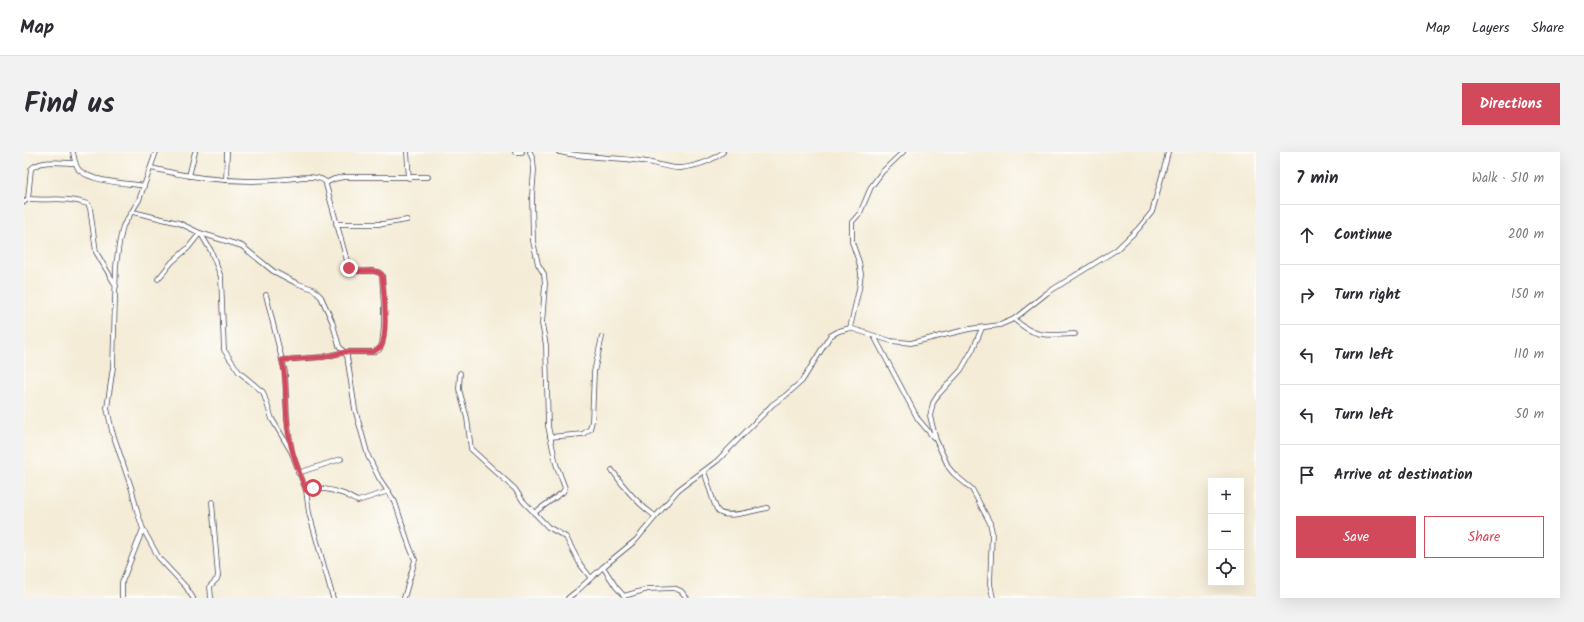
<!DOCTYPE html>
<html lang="en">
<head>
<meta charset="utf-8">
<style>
  body { margin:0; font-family:Kalam,sans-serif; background:#f2f2f3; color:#2b2b33 }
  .controls { position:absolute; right:12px; bottom:12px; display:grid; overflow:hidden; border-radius:0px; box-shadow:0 4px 16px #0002 }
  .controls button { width:36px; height:36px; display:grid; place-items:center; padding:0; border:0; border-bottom:1px solid #e1e1e2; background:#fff; color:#2b2b33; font:20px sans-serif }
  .stop { position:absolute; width:12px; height:12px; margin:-9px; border:3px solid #d1495b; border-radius:50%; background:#fff }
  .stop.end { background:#d1495b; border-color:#fff; box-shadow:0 1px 4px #0008 }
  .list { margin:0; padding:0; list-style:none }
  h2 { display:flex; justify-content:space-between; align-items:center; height:52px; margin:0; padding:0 16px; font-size:17px }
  h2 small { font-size:13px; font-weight:400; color:#7c7c81 }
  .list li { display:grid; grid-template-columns:26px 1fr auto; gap:12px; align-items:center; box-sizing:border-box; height:60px; padding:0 16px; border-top:1px solid #e1e1e2 }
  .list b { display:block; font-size:15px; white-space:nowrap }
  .list em { font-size:13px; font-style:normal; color:#7c7c81 }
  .actions { display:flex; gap:8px; padding:12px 16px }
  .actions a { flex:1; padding:9px 0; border:1px solid #d1495b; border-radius:0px; text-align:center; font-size:14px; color:#d1495b }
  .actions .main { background:#d1495b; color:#fff }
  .icon { flex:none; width:22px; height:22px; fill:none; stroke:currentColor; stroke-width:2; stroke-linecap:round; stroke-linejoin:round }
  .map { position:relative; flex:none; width:1232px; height:446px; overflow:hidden; border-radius:0px }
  header { display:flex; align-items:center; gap:24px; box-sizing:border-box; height:56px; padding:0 20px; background:#fff; border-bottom:1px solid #e1e1e2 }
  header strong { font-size:19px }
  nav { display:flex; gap:22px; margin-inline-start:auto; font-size:14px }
  .intro { display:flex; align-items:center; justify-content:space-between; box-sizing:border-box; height:96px; padding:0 24px }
  h1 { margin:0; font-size:28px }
  .button { padding:10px 18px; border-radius:0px; background:#d1495b; color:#fff; font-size:14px; font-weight:700 }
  main { display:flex; gap:24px; padding:0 24px }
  aside { flex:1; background:#fff; border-radius:0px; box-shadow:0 4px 16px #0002 }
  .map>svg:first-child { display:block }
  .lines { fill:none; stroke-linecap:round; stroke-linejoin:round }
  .minor-casing { stroke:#424052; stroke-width:5.5 }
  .minor { stroke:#fff; stroke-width:4 }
  .route { stroke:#d1495b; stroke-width:5 }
</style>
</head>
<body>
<header>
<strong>Map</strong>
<nav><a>Map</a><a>Layers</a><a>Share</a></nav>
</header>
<div class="intro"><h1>Find us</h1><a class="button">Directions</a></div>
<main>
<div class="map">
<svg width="1232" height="446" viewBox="0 0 1232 446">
  <rect width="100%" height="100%" fill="#fdfcf7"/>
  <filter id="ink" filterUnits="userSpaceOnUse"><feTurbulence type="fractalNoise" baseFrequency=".025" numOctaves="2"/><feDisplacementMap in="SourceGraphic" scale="8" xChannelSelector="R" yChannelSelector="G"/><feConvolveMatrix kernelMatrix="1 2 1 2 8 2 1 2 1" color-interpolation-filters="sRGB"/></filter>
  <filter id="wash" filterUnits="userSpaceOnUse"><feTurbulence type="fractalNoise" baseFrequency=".012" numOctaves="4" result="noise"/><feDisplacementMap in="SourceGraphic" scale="16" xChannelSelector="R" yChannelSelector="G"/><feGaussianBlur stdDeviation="0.9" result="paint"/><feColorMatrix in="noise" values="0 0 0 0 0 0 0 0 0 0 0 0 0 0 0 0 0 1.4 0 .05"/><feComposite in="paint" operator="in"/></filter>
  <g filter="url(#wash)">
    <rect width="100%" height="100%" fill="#f4ecd7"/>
  </g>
  <g filter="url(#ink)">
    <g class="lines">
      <g class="minor-casing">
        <g id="minor">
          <path d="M49 0C50 6 51 13 55 18 68 30 103 31 120 34"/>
          <polyline points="132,0 115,48 99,74 95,92 92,114 89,215 83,256 88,279 108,338 113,359 119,377 135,406 162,435 169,446"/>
          <polyline points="383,0 385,26"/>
          <polyline points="491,0 498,0"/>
          <polyline points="506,0 509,8 510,18 508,44 509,89 514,112 520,122 521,132 518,172 522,193 524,274 532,312 541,336 539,340 510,361"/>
          <path d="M535 0C562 6 590 5 617 9 630 10 644 17 657 16 672 14 687 10 699 0"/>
          <path d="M127 16C171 27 216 32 262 27 274 26 290 22 301 29L325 116C334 124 350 114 358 123L360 156V174L358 192 355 198 349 200H321L299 205 258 208"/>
          <polyline points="165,24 171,0"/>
          <polyline points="202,28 203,0"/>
          <polyline points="302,31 310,27 320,25 404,25"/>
          <path d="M4 47C26 49 41 44 64 52L66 56 72 100 92 134"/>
          <path d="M0 50 4 47 7 17C16 7 39 11 51 11"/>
          <polyline points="109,60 155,71 176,81 180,87 187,99 197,125 200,198 215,220 239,240 248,267 268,301"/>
          <polyline points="312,72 359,72 383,68"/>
          <polyline points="134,127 148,110 164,96 176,81 218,94 249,119 272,131 289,137 297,145 308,169 315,194 323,204 331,257 344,304 355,326 371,350 385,393 391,408 380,446"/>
          <polyline points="242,143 261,220 263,268 268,301 282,338 285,361 309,446"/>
          <path d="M990 167C1012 187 1023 183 1051 182"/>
          <polyline points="826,176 835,137 837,122 835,110 828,90 828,70 836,61 847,35 858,20 879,0"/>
          <polyline points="958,176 949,197 937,218 914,243 909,251 906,264 912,288 925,316 930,322 948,337 966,371 968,380 966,432 969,446"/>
          <polyline points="850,184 894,267 910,286"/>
          <polyline points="436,221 435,237 443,266 447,297 491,337 499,349 524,375 542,385 556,412 566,425"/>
          <polyline points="526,285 559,282 566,277 568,269 570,220 578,185"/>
          <path d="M588 318C600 336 614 352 631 364"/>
          <path d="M680 320C684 328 689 353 694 359 701 368 732 358 743 356"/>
          <polyline points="274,321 317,307"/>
          <path d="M282 338C295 335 307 337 320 342 325 344 329 348 334 349L365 339"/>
          <polyline points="579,415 592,435 600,444 624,437 650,436 657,439 663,446"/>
          <polyline points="98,446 98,430 119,377"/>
          <polyline points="187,446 186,434 193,427 194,424 188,350"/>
          <polyline points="544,446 553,439 579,415 612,388 654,338 693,309 749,252 761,244 778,229 806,184 815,179 826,176 867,189 887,191 945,177 976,173 990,167 1023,141 1092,98 1114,77 1128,60 1142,9 1144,0"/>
        </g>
      </g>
      <use href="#minor" class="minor"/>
    </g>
  </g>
  <g class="lines" filter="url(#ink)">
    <path class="route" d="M289 336 282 338C272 312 265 295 263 267 261 247 263 228 258 208L300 205 321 200H349L357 195C364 181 360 140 358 123 350 114 334 124 325 116"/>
  </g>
</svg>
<div class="controls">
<button>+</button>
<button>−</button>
<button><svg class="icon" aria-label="locate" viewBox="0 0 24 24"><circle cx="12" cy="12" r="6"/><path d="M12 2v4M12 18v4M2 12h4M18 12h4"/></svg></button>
</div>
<div class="stop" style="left:289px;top:336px"></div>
<div class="stop end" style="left:325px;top:116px"></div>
</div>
<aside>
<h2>7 min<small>Walk · 510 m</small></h2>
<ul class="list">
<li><svg class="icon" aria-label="ahead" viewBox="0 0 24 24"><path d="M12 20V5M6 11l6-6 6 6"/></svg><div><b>Continue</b></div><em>200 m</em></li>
<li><svg class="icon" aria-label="right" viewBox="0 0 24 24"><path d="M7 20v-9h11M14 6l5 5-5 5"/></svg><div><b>Turn right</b></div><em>150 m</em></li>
<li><svg class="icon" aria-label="left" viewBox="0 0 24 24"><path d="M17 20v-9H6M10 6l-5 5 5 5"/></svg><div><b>Turn left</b></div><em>110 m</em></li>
<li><svg class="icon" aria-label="left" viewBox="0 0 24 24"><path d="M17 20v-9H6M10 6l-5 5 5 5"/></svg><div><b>Turn left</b></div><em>50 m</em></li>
<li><svg class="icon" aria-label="arrive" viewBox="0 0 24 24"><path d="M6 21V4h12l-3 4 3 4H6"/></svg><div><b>Arrive at destination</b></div></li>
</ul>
<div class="actions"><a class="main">Save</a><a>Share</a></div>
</aside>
</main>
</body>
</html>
